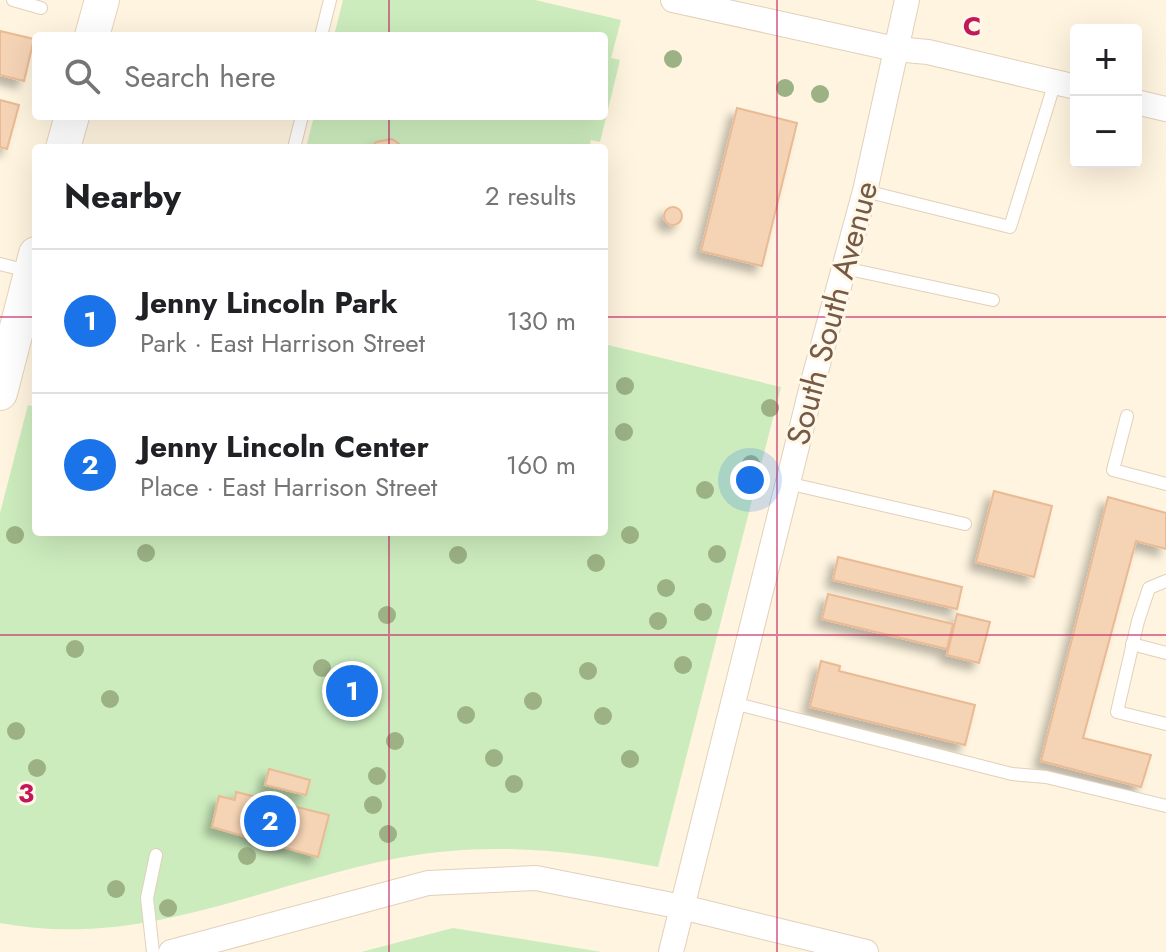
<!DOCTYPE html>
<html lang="en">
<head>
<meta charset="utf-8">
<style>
  body { margin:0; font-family:Jost,sans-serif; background:#f2f2f2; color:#202124 }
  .controls { position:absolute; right:24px; top:24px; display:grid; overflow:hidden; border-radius:8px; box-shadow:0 8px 32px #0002 }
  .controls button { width:72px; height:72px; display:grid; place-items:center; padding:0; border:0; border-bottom:2px solid #e0e0e0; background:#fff; color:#202124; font:40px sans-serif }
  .you { position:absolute; left:750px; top:480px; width:28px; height:28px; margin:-20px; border:6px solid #fff; border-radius:50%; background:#1a73e8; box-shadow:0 0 0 12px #1a73e833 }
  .badge { display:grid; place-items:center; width:52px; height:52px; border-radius:50%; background:#1a73e8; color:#fff; font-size:26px; font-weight:700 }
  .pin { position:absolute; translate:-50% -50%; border:4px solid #fff; box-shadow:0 2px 8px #0006 }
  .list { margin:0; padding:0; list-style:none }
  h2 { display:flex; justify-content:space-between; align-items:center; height:104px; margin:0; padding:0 32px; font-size:34px }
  h2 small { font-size:26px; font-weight:400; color:#757577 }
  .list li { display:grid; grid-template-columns:52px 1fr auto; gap:24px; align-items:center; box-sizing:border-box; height:144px; padding:0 32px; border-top:2px solid #e0e0e0 }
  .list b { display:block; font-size:30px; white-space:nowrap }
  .list p { margin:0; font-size:26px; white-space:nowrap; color:#757577 }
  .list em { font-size:26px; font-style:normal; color:#757577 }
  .icon { flex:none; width:44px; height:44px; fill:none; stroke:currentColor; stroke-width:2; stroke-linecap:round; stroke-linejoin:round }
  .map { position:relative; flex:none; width:1166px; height:952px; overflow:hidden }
  .search { position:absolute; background:#fff; box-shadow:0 8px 32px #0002; left:32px; top:32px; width:576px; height:88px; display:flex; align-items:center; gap:20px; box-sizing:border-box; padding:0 28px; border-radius:8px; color:#757577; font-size:30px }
  .panel { position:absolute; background:#fff; box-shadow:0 8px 32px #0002; left:32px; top:144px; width:576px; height:392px; border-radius:8px }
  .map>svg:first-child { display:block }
  .green { fill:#ccecbd }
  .building { fill:#f5d3b5; stroke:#e9ba94; stroke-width:2; filter:url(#shadow) }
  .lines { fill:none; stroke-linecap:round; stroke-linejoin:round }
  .service-casing { stroke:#e2d0bb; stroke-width:14 }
  .minor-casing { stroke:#e2d0bb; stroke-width:26 }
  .secondary-casing { stroke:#e8d2b8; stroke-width:36 }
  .service { stroke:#fff; stroke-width:12 }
  .minor { stroke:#fff; stroke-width:24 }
  .secondary { stroke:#fff; stroke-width:34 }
  .tree { fill:#9cb285 }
  .grid { fill:none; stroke:#c2185b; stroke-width:2; stroke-opacity:0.55 }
  .labels { text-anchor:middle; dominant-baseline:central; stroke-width:6; stroke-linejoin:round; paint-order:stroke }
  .street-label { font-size:32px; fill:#755a45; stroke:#fff7e7 }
  .grid-label { font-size:26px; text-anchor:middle; font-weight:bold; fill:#c2185b; stroke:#fff7e7; stroke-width:6; stroke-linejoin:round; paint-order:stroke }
</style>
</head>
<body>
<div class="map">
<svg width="1166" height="952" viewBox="0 0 1166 952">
  <defs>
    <filter id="shadow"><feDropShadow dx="-7" dy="7" stdDeviation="4" flood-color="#0004"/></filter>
  </defs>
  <rect width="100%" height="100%" fill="#fef4df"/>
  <g class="green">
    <polygon points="343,0 535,0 621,20 611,58 620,60 600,142 591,140 589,148 306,148 314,116 604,116 604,36 334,36"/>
    <path d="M604 344 781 387 658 867C573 850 485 841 398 858 264 884 140 950 0 923V513L28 405 36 407V532H604Z"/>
    <polygon points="453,928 602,952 361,952"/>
  </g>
  <g class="building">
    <polygon points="0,31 34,39 24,81 0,75"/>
    <polygon points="0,100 19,105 7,149 0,147"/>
    <polygon points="737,108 797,123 762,266 701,251"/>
    <polygon points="392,139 405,148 372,148 376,142"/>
    <circle cx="673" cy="216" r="9"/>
    <polygon points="994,491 1052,506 1034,577 976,562"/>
    <polygon points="1108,497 1166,513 1166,549 1136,541 1083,738 1151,755 1141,787 1041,761"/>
    <polygon points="838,557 962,587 957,609 833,580"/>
    <polygon points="828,594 953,624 947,649 822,619"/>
    <polygon points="957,614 990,622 979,663 947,655"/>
    <polygon points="821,661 840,666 839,671 975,705 965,745 810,707"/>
    <polygon points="269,769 310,780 306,795 265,785"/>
    <polygon points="236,792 329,815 318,857 212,827 219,796 235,800"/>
  </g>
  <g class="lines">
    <g class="service-casing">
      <g id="service">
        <polyline points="13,0 41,8"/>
        <polyline points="321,36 330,0"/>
        <polyline points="294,148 302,116"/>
        <polyline points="865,191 1010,227 1055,82"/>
        <polyline points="0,264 28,271"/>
        <polyline points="844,268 993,300"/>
        <polyline points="1127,416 1113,470 1166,484"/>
        <polyline points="787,483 965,524"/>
        <polyline points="1166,581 1149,588 1138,621 1117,712 1166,724"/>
        <polyline points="1132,644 1166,653"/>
        <polyline points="733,703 1012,774 1046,777 1166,806"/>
        <polyline points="153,952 147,898 156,855"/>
      </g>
    </g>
    <g class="minor-casing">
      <g id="minor">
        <polyline points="673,0 895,49 928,52 1076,87"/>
        <polyline points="1136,102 1166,109"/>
        <polyline points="171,952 428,883 536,878 682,907 866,952"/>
        <polyline points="671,952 813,382 865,191 907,0"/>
      </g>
    </g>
    <g class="secondary-casing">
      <g id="secondary">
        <polyline points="92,36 102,0"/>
        <polyline points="63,148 72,116"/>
        <polyline points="0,393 36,254"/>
      </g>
    </g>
    <use href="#service" class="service"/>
    <use href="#minor" class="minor"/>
    <use href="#secondary" class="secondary"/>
  </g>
  <g class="tree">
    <circle cx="673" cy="59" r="9"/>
    <circle cx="785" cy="88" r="9"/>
    <circle cx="820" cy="94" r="9"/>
    <circle cx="625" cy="386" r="9"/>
    <circle cx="770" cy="408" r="9"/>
    <circle cx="624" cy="432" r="9"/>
    <circle cx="751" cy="464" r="9"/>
    <circle cx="705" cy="490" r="9"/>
    <circle cx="15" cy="535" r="9"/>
    <circle cx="630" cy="535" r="9"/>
    <circle cx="146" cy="553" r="9"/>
    <circle cx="717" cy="554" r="9"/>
    <circle cx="458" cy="555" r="9"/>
    <circle cx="596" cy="563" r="9"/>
    <circle cx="666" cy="588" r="9"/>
    <circle cx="703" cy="612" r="9"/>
    <circle cx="387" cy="615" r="9"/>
    <circle cx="658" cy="621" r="9"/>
    <circle cx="75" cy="649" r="9"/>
    <circle cx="683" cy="665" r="9"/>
    <circle cx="322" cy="668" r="9"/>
    <circle cx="588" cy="671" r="9"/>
    <circle cx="110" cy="699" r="9"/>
    <circle cx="533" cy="701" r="9"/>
    <circle cx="466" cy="715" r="9"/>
    <circle cx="603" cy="716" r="9"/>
    <circle cx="16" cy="731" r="9"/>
    <circle cx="395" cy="741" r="9"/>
    <circle cx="494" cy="758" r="9"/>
    <circle cx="630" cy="759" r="9"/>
    <circle cx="37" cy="768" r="9"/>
    <circle cx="377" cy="776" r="9"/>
    <circle cx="514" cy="784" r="9"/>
    <circle cx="373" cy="805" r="9"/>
    <circle cx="388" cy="834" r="9"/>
    <circle cx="247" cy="856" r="9"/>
    <circle cx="116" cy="889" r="9"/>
    <circle cx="168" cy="908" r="9"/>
  </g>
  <path class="grid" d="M389 0V36M777 0V952M389 116V148M0 317H36M604 317H1166M389 532V952M0 635H1166"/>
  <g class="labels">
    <g class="street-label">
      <text transform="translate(832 313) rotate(-75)">South South Avenue</text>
    </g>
  </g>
  <g class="grid-label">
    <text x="972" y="35">C</text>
    <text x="26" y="802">3</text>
  </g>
</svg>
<div class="controls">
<button>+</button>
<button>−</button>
</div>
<div class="you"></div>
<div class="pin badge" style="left:352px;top:691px">1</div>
<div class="pin badge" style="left:270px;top:821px">2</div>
<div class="search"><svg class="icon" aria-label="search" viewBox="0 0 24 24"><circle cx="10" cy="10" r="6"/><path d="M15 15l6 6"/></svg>Search here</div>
<section class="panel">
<h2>Nearby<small>2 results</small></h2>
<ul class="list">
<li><span class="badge">1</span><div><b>Jenny Lincoln Park</b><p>Park · East Harrison Street</p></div><em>130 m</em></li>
<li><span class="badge">2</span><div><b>Jenny Lincoln Center</b><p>Place · East Harrison Street</p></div><em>160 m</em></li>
</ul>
</section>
</div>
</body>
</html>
